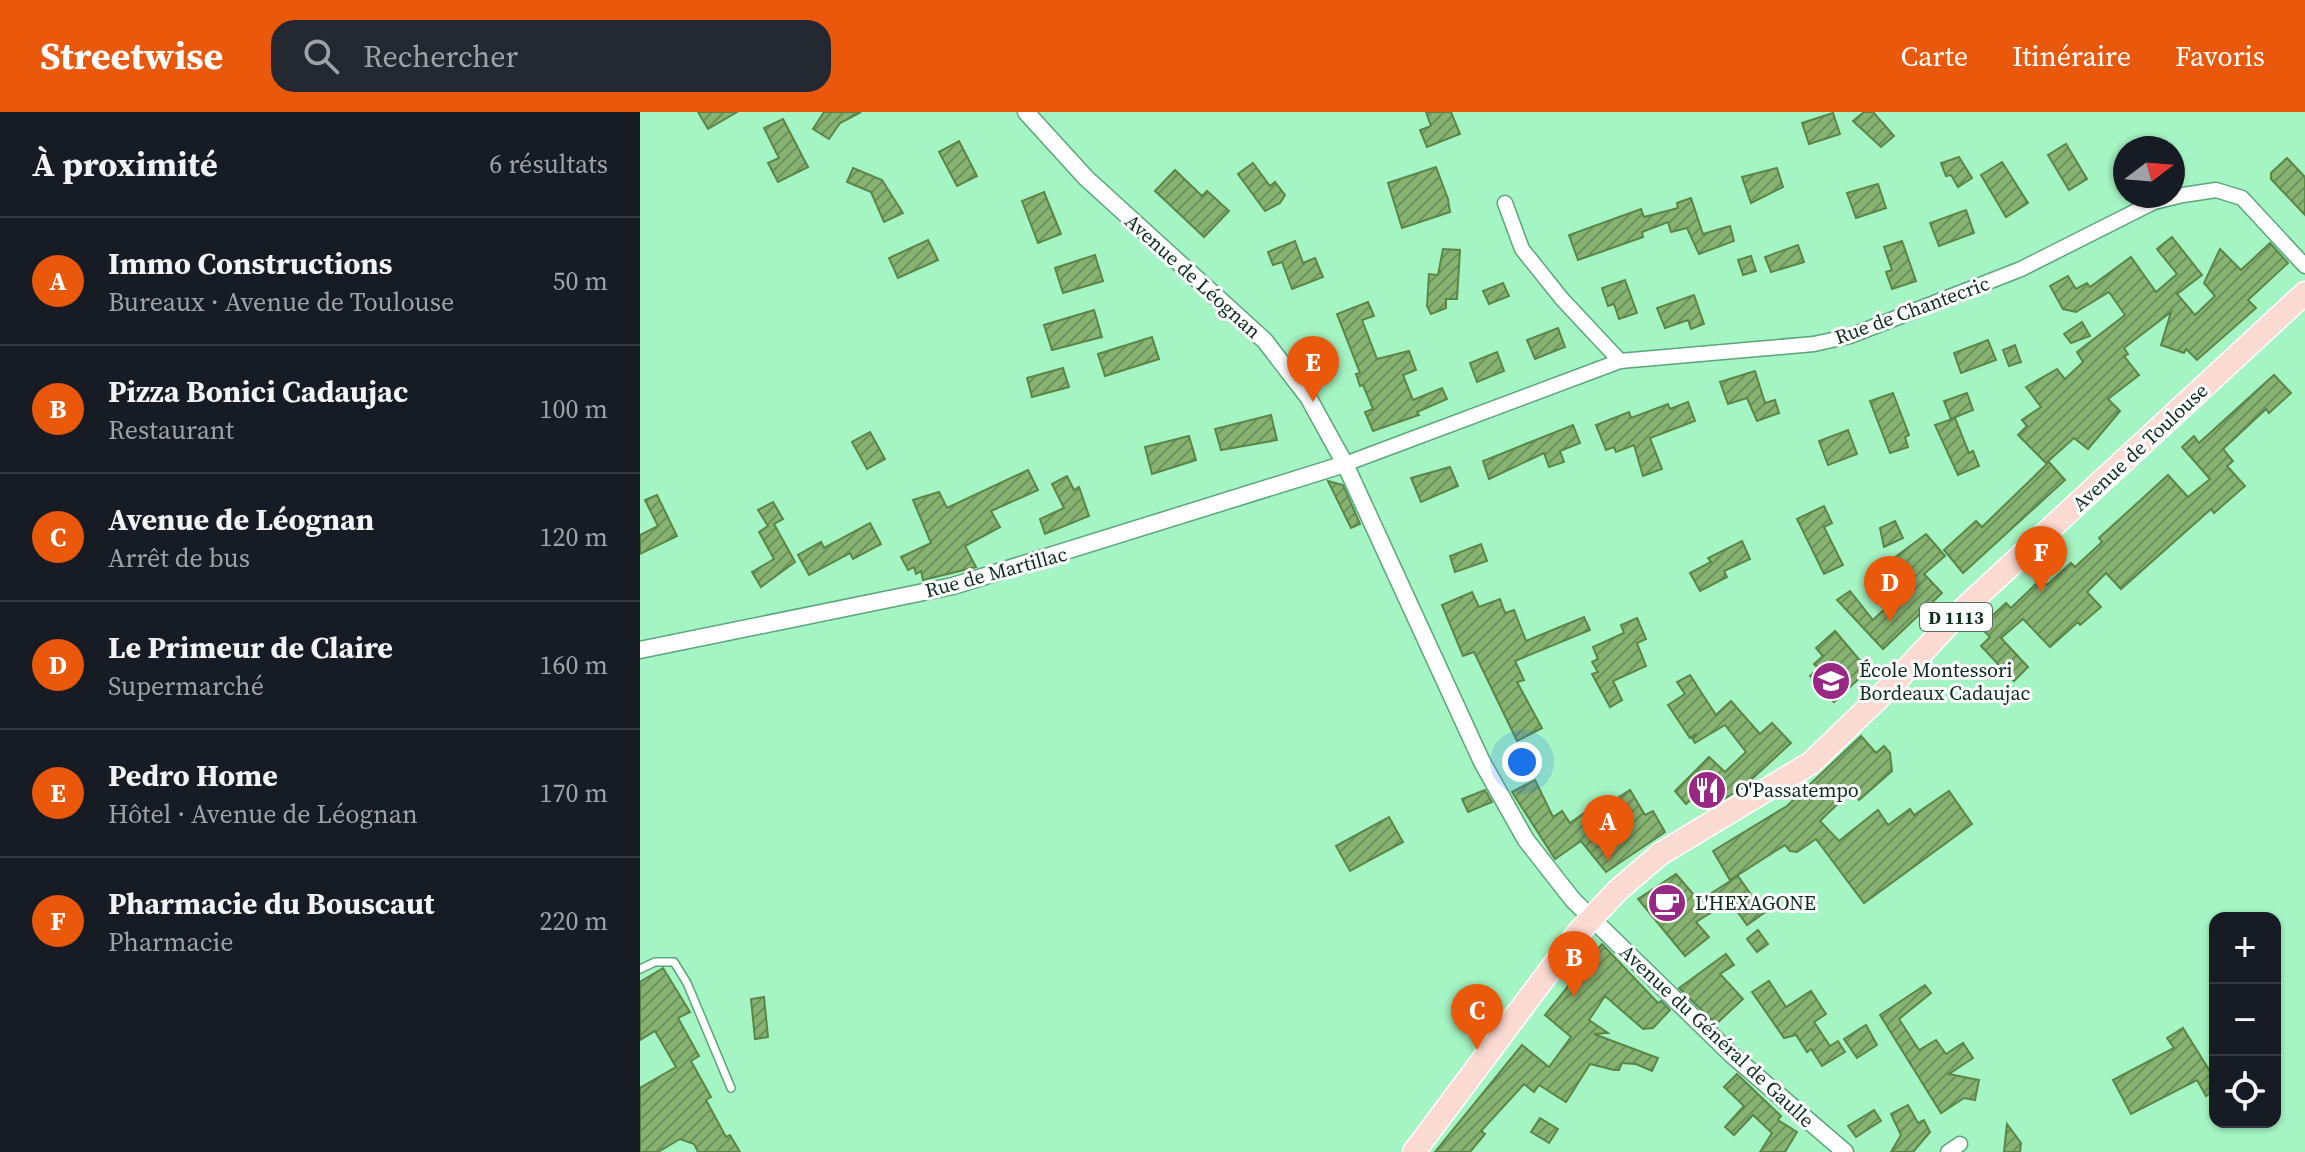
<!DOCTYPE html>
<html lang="fr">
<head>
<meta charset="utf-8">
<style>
  body { margin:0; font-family:"Source Serif 4",serif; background:#242831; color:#f1f3f6 }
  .controls { position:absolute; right:24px; bottom:24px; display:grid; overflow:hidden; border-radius:16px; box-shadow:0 2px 6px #0004 }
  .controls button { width:72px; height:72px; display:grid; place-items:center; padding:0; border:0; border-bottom:2px solid #363941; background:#171b24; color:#f1f3f6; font:40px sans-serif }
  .compass { position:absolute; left:1473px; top:24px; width:72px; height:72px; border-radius:50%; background:#171b24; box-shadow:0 2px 6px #0004; rotate:74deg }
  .you { position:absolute; left:882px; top:650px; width:28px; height:28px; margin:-20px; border:6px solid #fff; border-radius:50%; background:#1a73e8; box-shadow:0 0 0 12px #1a73e833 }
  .badge { display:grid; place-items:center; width:52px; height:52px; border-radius:50%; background:#ea580c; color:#fff; font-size:26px; font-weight:700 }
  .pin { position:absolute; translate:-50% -66px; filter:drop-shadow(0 2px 4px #0008) }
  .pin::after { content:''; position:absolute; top:42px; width:28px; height:24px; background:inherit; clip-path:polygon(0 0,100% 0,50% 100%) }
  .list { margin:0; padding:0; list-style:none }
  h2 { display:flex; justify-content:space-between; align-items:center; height:104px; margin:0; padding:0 32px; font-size:34px }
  h2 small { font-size:26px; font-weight:400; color:#9ea1a6 }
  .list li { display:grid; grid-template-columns:52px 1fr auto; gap:24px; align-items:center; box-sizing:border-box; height:128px; padding:0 32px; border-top:2px solid #363941 }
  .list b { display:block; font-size:30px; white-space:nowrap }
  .list p { margin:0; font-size:26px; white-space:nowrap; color:#9ea1a6 }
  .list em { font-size:26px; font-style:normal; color:#9ea1a6 }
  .icon { flex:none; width:44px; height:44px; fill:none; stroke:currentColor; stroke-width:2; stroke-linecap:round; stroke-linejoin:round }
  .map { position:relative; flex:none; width:1665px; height:1040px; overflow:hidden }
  header { display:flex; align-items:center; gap:48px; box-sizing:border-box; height:112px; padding:0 40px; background:#ea580c; color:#fff }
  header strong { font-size:38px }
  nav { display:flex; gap:44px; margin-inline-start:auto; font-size:28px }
  .search { width:560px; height:72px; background:#242831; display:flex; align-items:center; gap:20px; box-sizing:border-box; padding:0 28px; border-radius:24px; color:#9ea1a6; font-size:30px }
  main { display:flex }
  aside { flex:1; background:#171b24 }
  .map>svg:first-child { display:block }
  .building { fill:url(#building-hatch); stroke:#5c8647; stroke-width:2 }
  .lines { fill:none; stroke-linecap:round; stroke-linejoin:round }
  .service-casing { stroke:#5aa679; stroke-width:10 }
  .minor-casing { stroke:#5aa679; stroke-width:17 }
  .tertiary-casing { stroke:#5aa679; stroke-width:19 }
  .primary-casing { stroke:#fff; stroke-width:25 }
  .service { stroke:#fff; stroke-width:7 }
  .minor { stroke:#fff; stroke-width:14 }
  .tertiary { stroke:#fff; stroke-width:16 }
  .primary { stroke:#fbdad1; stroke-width:22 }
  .labels { text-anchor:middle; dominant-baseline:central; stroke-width:6; stroke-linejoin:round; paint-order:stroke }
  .shield { fill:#fff; stroke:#556c5f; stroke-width:2 }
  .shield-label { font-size:18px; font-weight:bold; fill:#0c2d1b }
  .street-label { font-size:20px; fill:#0c2d1b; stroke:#fff }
  .poi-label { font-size:20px; fill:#0c2d1b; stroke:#fff; text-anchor:start }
</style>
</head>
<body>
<header>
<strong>Streetwise</strong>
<div class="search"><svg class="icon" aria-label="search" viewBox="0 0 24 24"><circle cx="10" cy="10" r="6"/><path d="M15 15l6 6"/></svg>Rechercher</div>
<nav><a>Carte</a><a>Itinéraire</a><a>Favoris</a></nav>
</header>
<main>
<aside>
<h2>À proximité<small>6 résultats</small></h2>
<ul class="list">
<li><span class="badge">A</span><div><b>Immo Constructions</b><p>Bureaux · Avenue de Toulouse</p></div><em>50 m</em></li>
<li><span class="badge">B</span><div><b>Pizza Bonici Cadaujac</b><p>Restaurant</p></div><em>100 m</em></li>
<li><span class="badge">C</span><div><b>Avenue de Léognan</b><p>Arrêt de bus</p></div><em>120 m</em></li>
<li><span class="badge">D</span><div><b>Le Primeur de Claire</b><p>Supermarché</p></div><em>160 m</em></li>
<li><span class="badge">E</span><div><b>Pedro Home</b><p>Hôtel · Avenue de Léognan</p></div><em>170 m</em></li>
<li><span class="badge">F</span><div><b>Pharmacie du Bouscaut</b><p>Pharmacie</p></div><em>220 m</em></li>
</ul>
</aside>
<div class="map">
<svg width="1665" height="1040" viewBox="0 0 1665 1040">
  <defs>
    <pattern id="building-hatch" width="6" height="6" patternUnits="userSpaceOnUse" patternTransform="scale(2)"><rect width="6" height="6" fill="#87b372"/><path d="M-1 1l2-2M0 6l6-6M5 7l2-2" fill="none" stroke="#6d925d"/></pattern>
  </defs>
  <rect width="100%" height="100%" fill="#a5f4c3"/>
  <g class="building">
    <polygon points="58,0 97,0 68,17"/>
    <polygon points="184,0 221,0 200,11 189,27 173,17"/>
    <polygon points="786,0 811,0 820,22 787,35 780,18 791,14"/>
    <polygon points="1224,0 1233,0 1254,24 1241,35 1213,9"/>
    <polygon points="1193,1 1200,22 1169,32 1162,11"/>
    <polygon points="143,7 168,55 138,70 128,51 139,46 124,16"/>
    <polygon points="319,29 337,64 317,74 299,40"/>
    <polygon points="1426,32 1447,67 1429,78 1408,43"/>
    <polygon points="1319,45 1332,66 1318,75 1311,63 1306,64 1301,51"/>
    <polygon points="1647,46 1665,65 1665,103 1631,67 1631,61"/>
    <polygon points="1362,50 1388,91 1366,105 1341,63"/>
    <polygon points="613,51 630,74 635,70 645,83 640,91 625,99 598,62"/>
    <polygon points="796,55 808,87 810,100 762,116 748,71"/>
    <polygon points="213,56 242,68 263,101 244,110 231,80 207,70"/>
    <polygon points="1137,56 1143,75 1111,91 1102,65"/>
    <polygon points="535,58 562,84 567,79 589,99 564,125 515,79"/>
    <polygon points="1238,72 1246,96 1216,106 1207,81"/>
    <polygon points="404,80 421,122 398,131 382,89"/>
    <polygon points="1051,86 1063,122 1090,114 1094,129 1059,142 1047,116 1031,120 1028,110 1002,120 1003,125 938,148 929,123 1001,97 1004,105 1038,96 1037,91"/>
    <polygon points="1326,98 1334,121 1299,134 1290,111"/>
    <polygon points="1532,125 1562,163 1537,182 1555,203 1575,184 1564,171 1580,137 1601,158 1630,131 1648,151 1608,188 1616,196 1557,248 1546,237 1544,241 1521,233 1531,200 1484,236 1488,242 1484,244 1499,263 1468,287 1480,299 1448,337 1434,326 1406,351 1378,323 1387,314 1382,308 1401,295 1386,275 1417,257 1425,267 1443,250 1437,240 1485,203 1469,180 1436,200 1423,197 1410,174 1428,164 1436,177 1447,171 1450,175 1491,145 1516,180 1537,162 1517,137"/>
    <polygon points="288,128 298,148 258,166 249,146"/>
    <polygon points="655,129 663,151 675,146 683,165 652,177 642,150 633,153 628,140"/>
    <polygon points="1262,129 1276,169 1252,177 1246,160 1252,158 1244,135"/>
    <polygon points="1158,133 1164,150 1131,160 1125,145"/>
    <polygon points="803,137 820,138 817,187 806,187 806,196 791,202 787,194 789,162 798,163"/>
    <polygon points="455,143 463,169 423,181 415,156"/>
    <polygon points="1111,144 1116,159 1103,163 1098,148"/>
    <polygon points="985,168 997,201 979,207 974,192 968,194 962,176"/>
    <polygon points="863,171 869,184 849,192 843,179"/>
    <polygon points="1054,183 1064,212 1051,217 1048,208 1025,216 1017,196"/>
    <polygon points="728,190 734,204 722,208 737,247 769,239 776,258 763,263 773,288 802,276 807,287 777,300 779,303 733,319 725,300 733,297 723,273 720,274 716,262 720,261 697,202"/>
    <polygon points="454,198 462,225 412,238 404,213"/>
    <polygon points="1442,210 1450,224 1431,231 1424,222"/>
    <polygon points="918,216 925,235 895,247 887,228"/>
    <polygon points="512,225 519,247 465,264 458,242"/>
    <polygon points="1348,228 1356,248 1321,261 1314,241"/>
    <polygon points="1375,233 1381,250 1369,254 1363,238"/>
    <polygon points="857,240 864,259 837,270 830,251"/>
    <polygon points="423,256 429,275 392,285 387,266"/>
    <polygon points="1115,259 1125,291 1135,288 1139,301 1117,309 1107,286 1088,292 1080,270"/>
    <polygon points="1634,263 1651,281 1629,301 1626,297 1583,337 1593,349 1587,354 1605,374 1574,401 1571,397 1481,477 1466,461 1447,480 1461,495 1440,513 1438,510 1410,535 1383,507 1361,526 1388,555 1374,569 1341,534 1350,525 1340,515 1366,491 1371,496 1401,467 1407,473 1431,451 1435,455 1462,430 1459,426 1528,363 1548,385 1570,367 1542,335 1554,324 1559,331"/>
    <polygon points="1253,281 1269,323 1265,325 1268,335 1250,341 1230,289"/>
    <polygon points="1327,281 1333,298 1311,307 1304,289"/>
    <polygon points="1048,290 1055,309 1010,326 1022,357 1003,364 994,333 976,340 974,335 966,338 956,313 989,300 991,306 1028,292 1030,297"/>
    <polygon points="631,303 637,328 581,338 575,317"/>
    <polygon points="1315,306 1329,341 1333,339 1339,354 1318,363 1295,313"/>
    <polygon points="933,313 940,331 920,339 924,350 909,355 904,341 849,367 843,349"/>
    <polygon points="1208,318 1217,342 1188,353 1179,329"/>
    <polygon points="230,320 245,347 227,357 212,330"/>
    <polygon points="549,324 556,348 512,362 505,335"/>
    <polygon points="1409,350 1425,368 1323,461 1304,438 1336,409 1342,415"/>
    <polygon points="810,355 818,374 781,390 771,366"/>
    <polygon points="388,358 398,378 351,399 360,415 325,434 336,455 283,468 281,459 276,462 274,455 268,458 261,445 291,431 273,388 299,380 307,396"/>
    <polygon points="427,364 434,378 439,375 449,404 405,422 400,407 424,396 412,372"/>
    <polygon points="688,369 703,373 720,412 711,416"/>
    <polygon points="17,383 37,424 0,442 0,423 18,414 5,388"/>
    <polygon points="133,390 143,407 134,412 155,450 121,475 112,460 134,447 119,420 128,414 118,398"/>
    <polygon points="1184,394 1192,411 1184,415 1203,453 1184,462 1157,407"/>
    <polygon points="1255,409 1263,426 1244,435 1240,416"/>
    <polygon points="230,411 241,432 213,447 210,441 169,463 158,443 181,430 184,436"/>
    <polygon points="1286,422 1305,444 1284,462 1302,481 1243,537 1197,488 1210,479 1233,508 1267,476 1246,452"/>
    <polygon points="1102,429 1110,447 1084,459 1087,465 1060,479 1050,461 1071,450 1068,446"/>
    <polygon points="841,432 847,449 815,460 810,444"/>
    <polygon points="832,480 839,495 860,487 865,501 874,498 886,529 944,505 950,518 875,549 884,568 877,570 902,616 877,629 834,540 823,544 802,493"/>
    <polygon points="997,506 1006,527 997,531 1006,554 973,569 982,588 970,595 952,562 958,560 952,550 958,547 953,535 984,521 981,513"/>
    <polygon points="1195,519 1228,558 1194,590 1170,564 1178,556 1174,552 1183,544 1176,536"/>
    <polygon points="1050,563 1076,603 1091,589 1120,622 1132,611 1151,631 1101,677 1070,695 1057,682 1046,692 1035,679 1069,645 1085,660 1106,640 1085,613 1055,631 1052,626 1057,621 1050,626 1028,593 1045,582 1037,570"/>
    <polygon points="1221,624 1236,641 1244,634 1250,641 1252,659 1219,688 1212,678 1180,709 1199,729 1238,698 1248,713 1270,697 1274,703 1309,679 1332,712 1224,791 1176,727 1157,740 1150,739 1145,733 1090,768 1073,739 1147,694"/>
    <polygon points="895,668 913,705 922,699 930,711 950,697 953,702 990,678 1005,703 1013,699 1025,720 966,760 941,729 915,747 872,680"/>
    <polygon points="845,678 852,690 828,700 822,687"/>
    <polygon points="749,705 763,730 710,759 696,734"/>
    <polygon points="1036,762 1059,789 1098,764 1124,801 1107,813 1090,789 1056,810 1069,825 1045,844 998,787"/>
    <polygon points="1118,818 1128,832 1117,840 1107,827"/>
    <polygon points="962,832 1018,891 1021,889 1030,898 1013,916 1003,917 965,884 949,908 968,921 954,922 1018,946 1012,959 996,952 982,951 979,958 974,958 950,952 926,990 899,973 894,980 884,972 841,1019 845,1022 830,1040 795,1040 882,933 909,955 931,925 905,903"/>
    <polygon points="1086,842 1094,853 1080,862 1103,887 1076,912 1039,876"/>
    <polygon points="23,856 50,900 38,906 59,944 51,949 71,985 66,988 86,1025 90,1023 100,1040 58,1040 54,1032 40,1027 18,1040 0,1040 0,976 36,955 15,919 0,928 0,870"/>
    <polygon points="1129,869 1146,895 1171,879 1186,902 1174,910 1190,934 1198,929 1205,940 1182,954 1171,937 1167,940 1156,923 1144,926 1112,880"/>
    <polygon points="1285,873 1291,881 1259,907 1279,938 1296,928 1306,942 1323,931 1333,946 1309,962 1339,968 1335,988 1324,986 1301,1001 1240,903"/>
    <polygon points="124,885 128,925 115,927 111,887"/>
    <polygon points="1226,913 1237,933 1217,946 1204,927"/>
    <polygon points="1543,916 1571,961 1575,978 1566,984 1557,968 1491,1002 1473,968 1534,936 1527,926"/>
    <polygon points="1097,962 1141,1004 1138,1008 1157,1020 1145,1040 1120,1040 1132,1021 1113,1003 1094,1023 1085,1015 1104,994 1084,975"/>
    <polygon points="1268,993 1278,1011 1284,1008 1290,1020 1273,1040 1251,1040 1261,1023 1251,1002"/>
    <polygon points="1234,998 1241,1009 1216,1025 1208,1014"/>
    <polygon points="900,1006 918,1017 909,1031 891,1020"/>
    <polygon points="1367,1012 1381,1031 1380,1040 1364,1040"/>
  </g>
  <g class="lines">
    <g class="service-casing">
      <polyline id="service" points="0,857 15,850 34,850 47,871 91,976"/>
    </g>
    <g class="minor-casing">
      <g id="minor">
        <polyline points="865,91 882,137 922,187 980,249"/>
        <polyline points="705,352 980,249 1174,232 1210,224 1381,157 1514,90 1543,83 1576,78 1602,86 1665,154"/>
        <polyline points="1308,1040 1320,1032"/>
      </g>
    </g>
    <g class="tertiary-casing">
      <g id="tertiary">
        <polyline points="386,0 446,66 625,229 668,285 705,352 842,650 886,728 933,788 1092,943 1205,1040"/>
        <polyline points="0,538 313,474 705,352"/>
      </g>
    </g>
    <g class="primary-casing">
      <polyline id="primary" points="774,1040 937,822 977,779 1020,742 1171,651 1254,571 1316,504 1665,181"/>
    </g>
    <use href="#service" class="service"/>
    <use href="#minor" class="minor"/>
    <use href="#tertiary" class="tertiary"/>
    <use href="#primary" class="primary"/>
  </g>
  <defs>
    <g id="school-disc" transform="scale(2)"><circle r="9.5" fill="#992784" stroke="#fff"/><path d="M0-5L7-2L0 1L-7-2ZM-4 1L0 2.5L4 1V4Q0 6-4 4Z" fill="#fff"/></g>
    <g id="restaurant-disc" transform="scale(2)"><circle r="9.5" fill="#992784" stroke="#fff"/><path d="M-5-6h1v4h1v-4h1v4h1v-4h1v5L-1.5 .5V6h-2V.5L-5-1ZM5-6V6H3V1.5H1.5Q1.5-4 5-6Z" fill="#fff"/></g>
    <g id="cafe-disc" transform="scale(2)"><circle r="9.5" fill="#992784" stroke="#fff"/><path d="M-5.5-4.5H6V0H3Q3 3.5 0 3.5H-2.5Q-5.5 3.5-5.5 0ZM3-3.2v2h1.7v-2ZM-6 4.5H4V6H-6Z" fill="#fff"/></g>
  </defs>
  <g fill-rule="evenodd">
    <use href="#school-disc" x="1191" y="569"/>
    <use href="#restaurant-disc" x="1067" y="678"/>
    <use href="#cafe-disc" x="1027" y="791"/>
  </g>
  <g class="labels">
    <rect class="shield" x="1280" y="491" width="72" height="28" rx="6"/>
    <g class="shield-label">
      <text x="1316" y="505">D 1113</text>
    </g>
    <g class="street-label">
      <text transform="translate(553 164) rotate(42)">Avenue de Léognan</text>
      <text transform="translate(1272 198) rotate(-20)">Rue de Chantecric</text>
      <text transform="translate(1500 335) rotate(-43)">Avenue de Toulouse</text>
      <text transform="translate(356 460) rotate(-15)">Rue de Martillac</text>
      <text transform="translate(1077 924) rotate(43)">Avenue du Général de Gaulle</text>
    </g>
    <g class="poi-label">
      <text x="1219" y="558">École Montessori<tspan x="1219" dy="23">Bordeaux Cadaujac</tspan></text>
      <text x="1095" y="678">O'Passatempo</text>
      <text x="1055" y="791">L'HEXAGONE</text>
    </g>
  </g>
</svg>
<div class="controls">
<button>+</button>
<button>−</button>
<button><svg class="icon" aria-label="locate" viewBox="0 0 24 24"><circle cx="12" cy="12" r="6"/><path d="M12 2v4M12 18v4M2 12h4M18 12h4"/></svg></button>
</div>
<svg class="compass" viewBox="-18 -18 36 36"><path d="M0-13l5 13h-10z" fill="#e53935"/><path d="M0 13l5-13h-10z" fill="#9ea1a6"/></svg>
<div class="you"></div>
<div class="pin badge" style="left:968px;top:749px">A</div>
<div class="pin badge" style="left:934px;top:885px">B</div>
<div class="pin badge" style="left:837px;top:938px">C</div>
<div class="pin badge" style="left:1250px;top:510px">D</div>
<div class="pin badge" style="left:673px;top:290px">E</div>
<div class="pin badge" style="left:1401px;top:480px">F</div>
</div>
</main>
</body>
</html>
